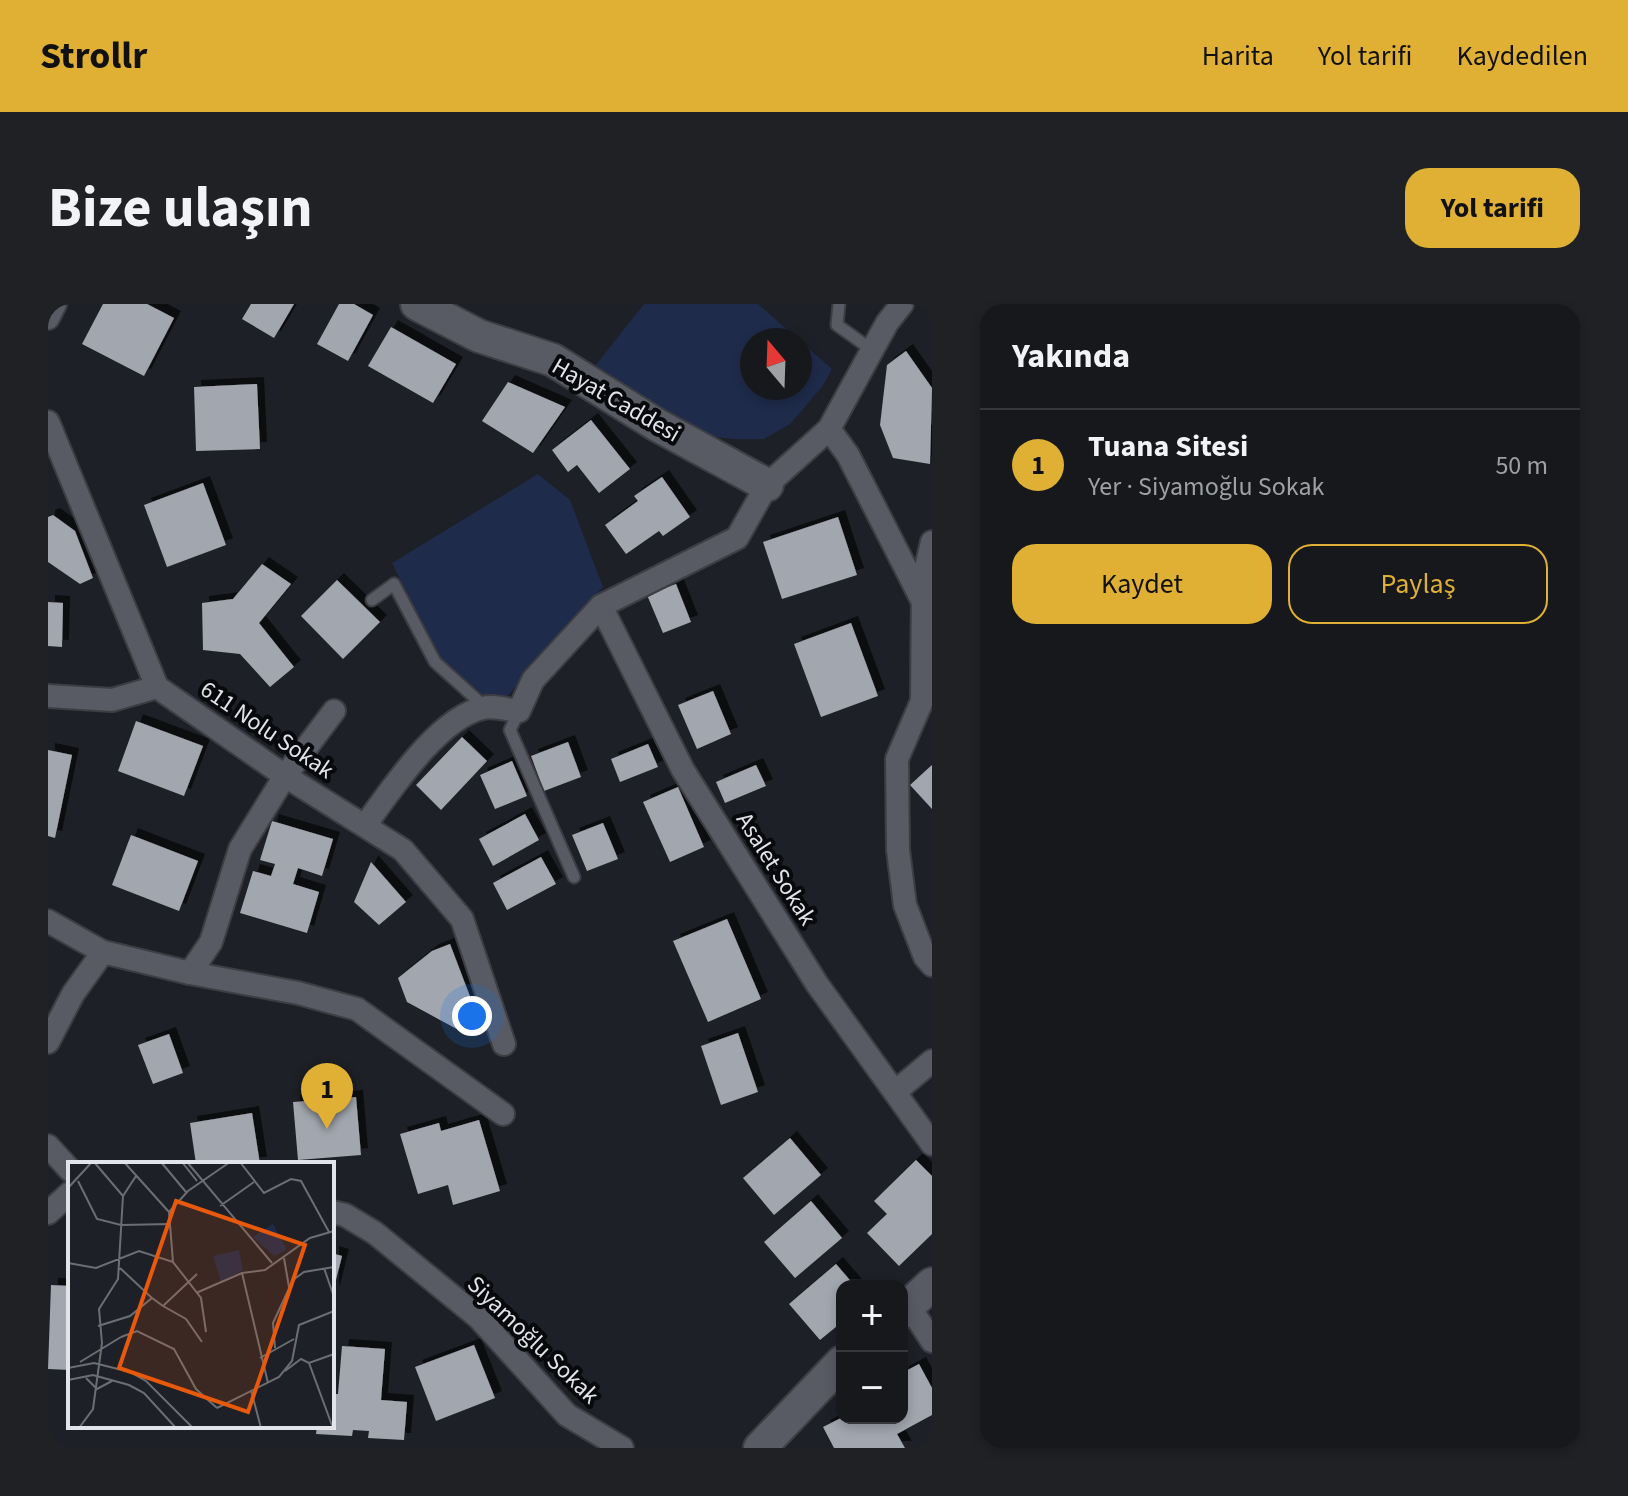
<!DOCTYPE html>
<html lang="tr">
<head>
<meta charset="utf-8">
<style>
  body { margin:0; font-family:"Source Sans 3",sans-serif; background:#1f2125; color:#f1f3f6 }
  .controls { position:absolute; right:24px; bottom:24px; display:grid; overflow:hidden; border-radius:16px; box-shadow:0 4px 12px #0003 }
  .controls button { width:72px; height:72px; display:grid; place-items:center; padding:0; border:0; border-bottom:2px solid #35373b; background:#16181c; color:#f1f3f6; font:40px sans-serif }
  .compass { position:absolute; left:692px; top:24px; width:72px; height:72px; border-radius:50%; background:#16181c; box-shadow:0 4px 12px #0003; rotate:341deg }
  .you { position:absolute; left:424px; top:712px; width:28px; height:28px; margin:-20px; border:6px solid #fff; border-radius:50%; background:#1a73e8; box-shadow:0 0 0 12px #1a73e833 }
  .badge { display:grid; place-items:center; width:52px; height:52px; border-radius:50%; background:#e0b034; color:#111; font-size:26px; font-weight:700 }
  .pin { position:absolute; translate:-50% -66px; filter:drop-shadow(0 2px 4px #0008) }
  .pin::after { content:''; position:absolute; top:42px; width:28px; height:24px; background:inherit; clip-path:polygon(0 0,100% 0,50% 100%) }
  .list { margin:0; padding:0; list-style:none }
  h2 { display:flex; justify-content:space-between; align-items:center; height:104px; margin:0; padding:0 32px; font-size:34px }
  h2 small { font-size:26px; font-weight:400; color:#9ea0a3 }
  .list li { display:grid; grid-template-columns:52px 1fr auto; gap:24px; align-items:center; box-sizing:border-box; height:112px; padding:0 32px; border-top:2px solid #35373b }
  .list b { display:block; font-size:30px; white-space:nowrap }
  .list p { margin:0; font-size:26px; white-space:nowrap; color:#9ea0a3 }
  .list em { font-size:26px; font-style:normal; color:#9ea0a3 }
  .actions { display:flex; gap:16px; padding:24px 32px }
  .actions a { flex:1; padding:18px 0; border:2px solid #e0b034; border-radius:24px; text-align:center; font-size:28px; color:#e0b034 }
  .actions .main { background:#e0b034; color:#111 }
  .map { position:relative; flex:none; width:884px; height:1144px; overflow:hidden; border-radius:24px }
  header { display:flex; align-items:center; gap:48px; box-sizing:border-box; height:112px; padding:0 40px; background:#e0b034; color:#111 }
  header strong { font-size:38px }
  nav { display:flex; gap:44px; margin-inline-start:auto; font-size:28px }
  .intro { display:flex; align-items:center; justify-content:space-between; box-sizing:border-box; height:192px; padding:0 48px }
  h1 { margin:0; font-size:56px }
  .button { padding:20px 36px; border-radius:24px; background:#e0b034; color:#111; font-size:28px; font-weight:700 }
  main { display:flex; gap:48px; padding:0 48px }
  aside { flex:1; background:#16181c; border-radius:24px; box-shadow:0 4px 12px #0003 }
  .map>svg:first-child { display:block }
  .green { fill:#1e2b4a; fill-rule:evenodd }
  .building { fill:#a2a6af; filter:url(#shadow) }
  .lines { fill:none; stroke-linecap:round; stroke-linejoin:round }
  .lane-casing { stroke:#3c3e43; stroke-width:15 }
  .street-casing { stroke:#3c3e43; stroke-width:26 }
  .secondary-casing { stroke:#3c3e43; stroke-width:36 }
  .lane { stroke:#585b63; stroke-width:11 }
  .street { stroke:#585b63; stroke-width:22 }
  .secondary { stroke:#585b63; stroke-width:32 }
  .labels { text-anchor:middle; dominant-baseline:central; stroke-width:8; stroke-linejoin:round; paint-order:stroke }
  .street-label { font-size:24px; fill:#e2e4e9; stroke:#08090c }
  .inset-road { fill:none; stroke:#6c6e74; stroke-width:2 }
  .view { fill:#e8590c; fill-opacity:0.15; stroke:#e8590c; stroke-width:4 }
  .inset-edge { fill:none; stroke:#e2e4e9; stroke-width:4 }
</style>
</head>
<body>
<header>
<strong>Strollr</strong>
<nav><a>Harita</a><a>Yol tarifi</a><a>Kaydedilen</a></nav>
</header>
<div class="intro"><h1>Bize ulaşın</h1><a class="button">Yol tarifi</a></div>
<main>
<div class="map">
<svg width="884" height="1144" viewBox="0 0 884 1144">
  <defs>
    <filter id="shadow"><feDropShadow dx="7" dy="-7" stdDeviation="0" flood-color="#0009"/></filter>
  </defs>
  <rect width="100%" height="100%" fill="#1d2026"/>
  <g class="green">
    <path d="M596 0H710L784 65 774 83 742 120 716 135H685L656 132 547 62ZM704 36H752V84H704Z"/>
    <polygon points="490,170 522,196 555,283 456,396 446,400 391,353 344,259"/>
  </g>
  <g class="building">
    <polygon points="55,0 99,0 126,14 96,72 34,40"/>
    <polygon points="203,0 246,0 226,34 194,15"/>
    <polygon points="291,0 306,0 325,11 300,57 269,40"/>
    <polygon points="343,23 408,60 385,99 320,62"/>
    <polygon points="858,47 884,84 882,160 845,154 832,121 839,61"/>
    <polygon points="460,78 517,103 485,149 434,117"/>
    <polygon points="209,80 212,145 148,147 146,83"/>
    <polygon points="543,116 582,165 551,189 529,161 520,168 504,146"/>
    <polygon points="614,173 642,213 615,232 611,227 578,250 557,221 590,197 586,192"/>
    <polygon points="155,179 178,241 119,263 96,201"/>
    <polygon points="5,211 27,227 45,274 32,280 0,258 0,213"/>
    <polygon points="790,213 809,271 734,295 715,238"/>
    <polygon points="214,260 243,280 211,319 246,363 222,383 192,350 155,346 154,299 185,295"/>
    <polygon points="289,276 332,318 295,355 253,312"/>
    <polygon points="628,280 643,318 615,329 599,291"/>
    <polygon points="0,298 15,299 14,343 0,342"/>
    <polygon points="803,319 830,392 773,413 746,340"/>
    <polygon points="665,387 683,430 649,445 630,401"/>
    <polygon points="88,417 155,442 136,492 70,467"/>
    <polygon points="414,433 439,457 393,506 368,481"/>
    <polygon points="520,438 533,473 496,487 483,452"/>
    <polygon points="600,440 610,463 572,478 563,455"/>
    <polygon points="0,446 24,451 7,534 0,532"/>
    <polygon points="464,457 479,492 447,505 432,471"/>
    <polygon points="708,461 718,482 677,499 668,478"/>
    <polygon points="884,461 884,505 862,481"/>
    <polygon points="630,483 656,543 622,558 595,498"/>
    <polygon points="477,510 491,536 445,562 431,535"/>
    <polygon points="224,517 285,535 274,572 250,564 245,580 271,588 259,629 192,609 205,567 223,572 227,560 212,556"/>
    <polygon points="555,519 570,555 539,567 524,531"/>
    <polygon points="83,531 150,557 131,607 64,581"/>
    <polygon points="493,553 508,580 459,606 445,579"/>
    <polygon points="323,558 358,598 331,621 306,598"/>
    <polygon points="679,615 713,695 660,718 625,637"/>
    <polygon points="402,640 434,724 416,729 359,698 350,674 384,647"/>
    <polygon points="690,729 710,788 673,801 653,742"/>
    <polygon points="121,730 135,769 105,780 90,741"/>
    <polygon points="308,793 313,851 250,856 245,798"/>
    <polygon points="204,809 212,860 148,860 142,819"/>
    <polygon points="431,816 452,887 405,901 400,881 370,890 352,830 391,819 393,827"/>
    <polygon points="742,834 773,871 726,911 695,874"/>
    <polygon points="868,856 884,872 884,930 851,962 819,929 839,910 826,897"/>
    <polygon points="763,897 794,934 747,974 716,938"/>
    <polygon points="284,949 294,952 285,988 284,988"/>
    <polygon points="788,960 807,982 794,982 794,1018 772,1036 741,1000"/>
    <polygon points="3,981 22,982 22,1066 0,1065"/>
    <polygon points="426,1041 447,1094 388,1117 367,1063"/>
    <polygon points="294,1042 337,1045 333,1096 359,1098 356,1136 320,1134 321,1127 305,1126 304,1132 268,1130 269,1122 284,1122 284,1090 290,1090"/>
    <polygon points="871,1060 884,1084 884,1111 849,1130 857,1144 786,1144 775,1123 793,1114 854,1114 854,1069"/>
  </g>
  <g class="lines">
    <g class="lane-casing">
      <g id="lane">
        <polyline points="791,0 789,21 824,46"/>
        <polyline points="324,296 346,280 387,358 437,403"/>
        <polyline points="471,407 462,426 526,573"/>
      </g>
    </g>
    <g class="street-casing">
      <g id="street">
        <polyline points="0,14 7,0"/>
        <polyline points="0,118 109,383 237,472 355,546 414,615 456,740"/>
        <polyline points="781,125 800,151 875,298"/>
        <polyline points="884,238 875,277 874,397 849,455 850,546 857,601 877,653 884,661"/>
        <polyline points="553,302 635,466 769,680 884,840"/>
        <polyline points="0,392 64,396 109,383"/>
        <path d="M318 520C343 486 391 413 435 404 446 401 460 406 471 407L485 376 553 302 689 234 719 181 781 125 839 19 854 0"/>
        <polyline points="0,617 55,648"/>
        <polyline points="142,669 250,689 309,705 455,810"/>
        <polyline points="0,738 25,690 55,648 142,669 163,638 192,545 237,472 286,407"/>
        <polyline points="847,788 884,757"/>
        <polyline points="0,842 22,866"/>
        <polyline points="284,908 297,911 327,929 431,1014 519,1111 574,1144"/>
        <polyline points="0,909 22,889"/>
        <polyline points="861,1002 884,1037"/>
      </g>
    </g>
    <g class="secondary-casing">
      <g id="secondary">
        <polyline points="369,0 431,32 505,56 609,121 719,181"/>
        <polyline points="854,1008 884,980"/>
        <polyline points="712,1144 794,1058"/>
      </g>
    </g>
    <use href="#lane" class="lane"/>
    <use href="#street" class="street"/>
    <use href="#secondary" class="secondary"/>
  </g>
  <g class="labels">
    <g class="street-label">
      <text transform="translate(568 96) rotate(30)">Hayat Caddesi</text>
      <text transform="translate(219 426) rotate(34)">611 Nolu Sokak</text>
      <text transform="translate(728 565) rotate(58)">Asalet Sokak</text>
      <text transform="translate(485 1036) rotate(44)">Siyamoğlu Sokak</text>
    </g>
  </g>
  <g transform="translate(20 858)">
    <rect width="266" height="266" fill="#1d2026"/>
    <path d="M205 62 219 88 206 94 185 75ZM171 88 175 108 153 120 145 94Z" fill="#1e2b4a"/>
    <path class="inset-road" d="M26 0 55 34M56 0 101 50 105 100 133 136 138 170M93 0 118 30M114 0 129 19M119 0 204 101M172 0 196 31 223 17 233 19 261 70M10 19 29 57 53 63 103 62M0 26 24 0M152 44 186 20M101 50 120 29 162 0M216 96 221 125M0 101 28 106 71 89 105 100M52 106 84 136M256 106 266 135M174 111 200 221M128 131 174 111 197 108 242 76 266 69M95 144 118 157 134 180M30 164 62 154 84 136 95 144 129 112M53 175 69 169 106 187 128 227 149 246M207 186 205 161 225 118 236 110 266 105M192 196 226 177M12 200 53 175M241 201 265 266M0 206 26 201 62 210 78 219 125 266M217 209 233 197 241 201 266 192M18 216 29 227 44 219M0 218 25 213 61 223 76 231 108 266M183 228 193 266M149 246 211 215 224 199 231 163 266 149M11 266 25 247 34 181 31 147 50 117 55 34 68 14"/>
    <path class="view" d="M108 39 237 83 180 250 51 206Z"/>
    <rect width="266" height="266" class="inset-edge"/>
  </g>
</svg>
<div class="controls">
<button>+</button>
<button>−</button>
</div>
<svg class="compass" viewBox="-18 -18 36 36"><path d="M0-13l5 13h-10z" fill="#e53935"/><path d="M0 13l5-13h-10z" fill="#9ea0a3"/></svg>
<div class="you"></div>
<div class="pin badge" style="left:279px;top:825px">1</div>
</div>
<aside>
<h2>Yakında<small></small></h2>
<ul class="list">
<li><span class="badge">1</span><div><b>Tuana Sitesi</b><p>Yer · Siyamoğlu Sokak</p></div><em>50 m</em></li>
</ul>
<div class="actions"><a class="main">Kaydet</a><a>Paylaş</a></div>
</aside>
</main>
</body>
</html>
